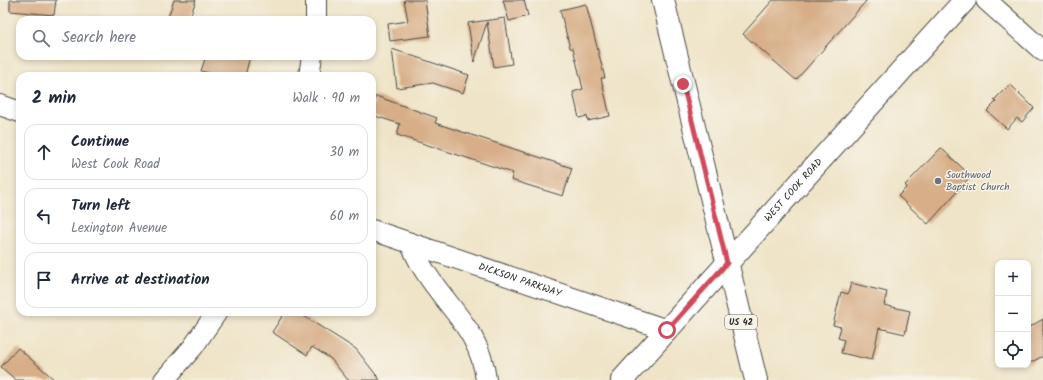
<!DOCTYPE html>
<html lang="en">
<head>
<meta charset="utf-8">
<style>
  body { margin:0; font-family:Kalam,sans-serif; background:#f6f6f7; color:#1f2937 }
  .controls { position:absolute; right:12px; bottom:12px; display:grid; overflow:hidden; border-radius:8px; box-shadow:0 2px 6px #0003 }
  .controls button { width:36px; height:36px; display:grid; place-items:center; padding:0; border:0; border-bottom:1px solid #e0e1e3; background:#fff; color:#1f2937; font:20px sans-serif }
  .stop { position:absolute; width:12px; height:12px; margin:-9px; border:3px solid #d1495b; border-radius:50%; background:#fff }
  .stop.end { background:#d1495b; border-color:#fff; box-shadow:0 1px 4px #0008 }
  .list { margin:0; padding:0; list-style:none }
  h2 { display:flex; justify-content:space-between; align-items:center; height:52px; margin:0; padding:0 16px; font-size:17px }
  h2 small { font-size:13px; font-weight:400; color:#747a83 }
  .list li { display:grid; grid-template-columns:26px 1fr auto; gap:12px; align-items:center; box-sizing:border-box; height:56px; margin:0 8px 8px; padding:0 8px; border:1px solid #e0e1e3; border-radius:12px }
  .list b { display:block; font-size:15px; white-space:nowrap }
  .list p { margin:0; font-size:13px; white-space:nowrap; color:#747a83 }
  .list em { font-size:13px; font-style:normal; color:#747a83 }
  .icon { flex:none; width:22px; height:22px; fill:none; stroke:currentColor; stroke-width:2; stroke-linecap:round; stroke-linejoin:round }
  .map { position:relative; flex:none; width:1043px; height:380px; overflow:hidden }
  .search { position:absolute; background:#fff; box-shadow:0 2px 6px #0003; left:16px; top:16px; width:360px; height:44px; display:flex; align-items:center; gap:10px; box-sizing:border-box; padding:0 14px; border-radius:12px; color:#747a83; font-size:15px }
  .panel { position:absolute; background:#fff; box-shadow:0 2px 6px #0003; left:16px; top:72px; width:360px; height:244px; border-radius:12px }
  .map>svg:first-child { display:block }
  .building { fill:#d7ae87 }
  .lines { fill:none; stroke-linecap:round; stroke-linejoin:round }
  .minor-casing { stroke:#484743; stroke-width:22 }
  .major-casing { stroke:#484743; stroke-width:24 }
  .minor { stroke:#fff; stroke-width:20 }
  .major { stroke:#fff; stroke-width:22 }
  .route { stroke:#d1495b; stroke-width:5 }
  .worship-dot { fill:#6b7280; stroke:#f7f3e8; stroke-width:1.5 }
  .labels { text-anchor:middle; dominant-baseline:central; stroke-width:3; stroke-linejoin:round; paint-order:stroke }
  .shield { fill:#f7f3e8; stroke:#686764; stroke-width:1 }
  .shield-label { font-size:9px; font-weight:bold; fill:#2b2b2b }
  .worship-label { font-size:10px; fill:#5b616d; stroke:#f7f3e8; text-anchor:start }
  .street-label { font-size:10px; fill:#2b2b2b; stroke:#f7f3e8 }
</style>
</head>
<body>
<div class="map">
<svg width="1043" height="380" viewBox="0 0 1043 380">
  <rect width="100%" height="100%" fill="#f7f3e8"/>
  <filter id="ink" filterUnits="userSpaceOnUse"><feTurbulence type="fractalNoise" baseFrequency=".025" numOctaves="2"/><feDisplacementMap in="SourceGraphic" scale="8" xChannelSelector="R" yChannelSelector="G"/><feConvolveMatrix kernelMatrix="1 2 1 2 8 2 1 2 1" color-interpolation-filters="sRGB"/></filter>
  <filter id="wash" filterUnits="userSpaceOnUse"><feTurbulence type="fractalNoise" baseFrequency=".012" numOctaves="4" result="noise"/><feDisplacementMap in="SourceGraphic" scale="16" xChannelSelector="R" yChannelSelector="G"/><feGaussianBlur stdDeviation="0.9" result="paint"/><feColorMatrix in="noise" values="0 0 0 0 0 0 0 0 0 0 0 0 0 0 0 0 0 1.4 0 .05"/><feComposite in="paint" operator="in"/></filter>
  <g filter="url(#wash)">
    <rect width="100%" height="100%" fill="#efe4c8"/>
    <g id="blocks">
      <g class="building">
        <polygon points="10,0 56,0 54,15 10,11"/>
        <polygon points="174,0 196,0 189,20 167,20"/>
        <polygon points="404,0 425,0 430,36 390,41 388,24 408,21"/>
        <polygon points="503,0 524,0 528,16 509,21"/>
        <polygon points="773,0 867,0 796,80 743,34"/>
        <polygon points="586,4 605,78 601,78 610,116 588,121 587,116 579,118 573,92 583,89 573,48 570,48 560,10"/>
        <polygon points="505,18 512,64 494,67 487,22 474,62 468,23"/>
        <polygon points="392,49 469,75 463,93 433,83 397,88"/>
        <polygon points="206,56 250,56 245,76 220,76 201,71"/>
        <polygon points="1011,85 1034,108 1022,122 1017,118 1007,129 987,111 996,102 994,100 1008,86"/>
        <polygon points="376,96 437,118 435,123 572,168 563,196 511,180 513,173 397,135 400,124 372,115 372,107"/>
        <polygon points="941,148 971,176 928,224 898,196 907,187 905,185"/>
        <polygon points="851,283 887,292 884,305 910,311 905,334 879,328 872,360 841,353 844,340 838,338 841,327 833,325 841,292 848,294"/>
        <polygon points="285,312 297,312 356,349 380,380 348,380 331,359 312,347 307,355 272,332"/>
        <polygon points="1043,319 1043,356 1028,364 1028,328"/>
        <polygon points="18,348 55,380 16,380 1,367"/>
      </g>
    </g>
  </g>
  <g filter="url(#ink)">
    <use href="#blocks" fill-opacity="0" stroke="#484743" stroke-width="1"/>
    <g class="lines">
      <g class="minor-casing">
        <g id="minor">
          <polyline points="986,0 1043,51"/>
          <polyline points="316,20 316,0"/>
          <polyline points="309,76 312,56"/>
          <polyline points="0,105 20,112"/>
          <path id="s1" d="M372 230 667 330"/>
          <path d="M410 243C415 253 420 264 426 273 450 310 481 333 486 380"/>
          <polyline points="164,380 193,347 217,312"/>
        </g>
      </g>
      <g class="major-casing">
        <g id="major">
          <polyline points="663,0 756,380"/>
          <path id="s2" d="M622 380 965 0"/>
        </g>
      </g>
      <use href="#minor" class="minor"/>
      <use href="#major" class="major"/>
    </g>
  </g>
  <g class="lines" filter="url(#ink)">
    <polyline class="route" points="667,330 727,263 683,84"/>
  </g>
  <circle class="worship-dot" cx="938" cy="181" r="4"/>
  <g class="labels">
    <rect class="shield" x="725" y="315" width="32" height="14" rx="3"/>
    <g class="shield-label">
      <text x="741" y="322">US 42</text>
    </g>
    <g class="worship-label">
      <text x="946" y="175">Southwood<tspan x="946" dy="12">Baptist Church</tspan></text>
    </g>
    <g class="street-label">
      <text stroke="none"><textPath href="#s2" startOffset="256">WEST COOK ROAD</textPath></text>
      <text stroke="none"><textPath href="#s1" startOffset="156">DICKSON PARKWAY</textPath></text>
    </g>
  </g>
</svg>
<div class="controls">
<button>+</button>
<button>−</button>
<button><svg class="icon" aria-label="locate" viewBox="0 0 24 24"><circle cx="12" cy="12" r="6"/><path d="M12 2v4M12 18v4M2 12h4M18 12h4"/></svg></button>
</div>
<div class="stop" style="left:667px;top:330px"></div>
<div class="stop end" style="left:683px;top:84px"></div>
<div class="search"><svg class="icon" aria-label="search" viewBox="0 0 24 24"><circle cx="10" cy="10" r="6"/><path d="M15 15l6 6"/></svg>Search here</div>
<section class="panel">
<h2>2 min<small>Walk · 90 m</small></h2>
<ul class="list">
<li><svg class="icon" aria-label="ahead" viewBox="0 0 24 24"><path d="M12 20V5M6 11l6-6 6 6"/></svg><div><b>Continue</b><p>West Cook Road</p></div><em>30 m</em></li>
<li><svg class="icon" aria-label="left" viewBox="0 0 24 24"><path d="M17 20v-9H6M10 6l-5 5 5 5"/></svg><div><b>Turn left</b><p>Lexington Avenue</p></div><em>60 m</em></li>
<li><svg class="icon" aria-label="arrive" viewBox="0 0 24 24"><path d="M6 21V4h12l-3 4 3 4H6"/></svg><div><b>Arrive at destination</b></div></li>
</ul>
</section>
</div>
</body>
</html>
